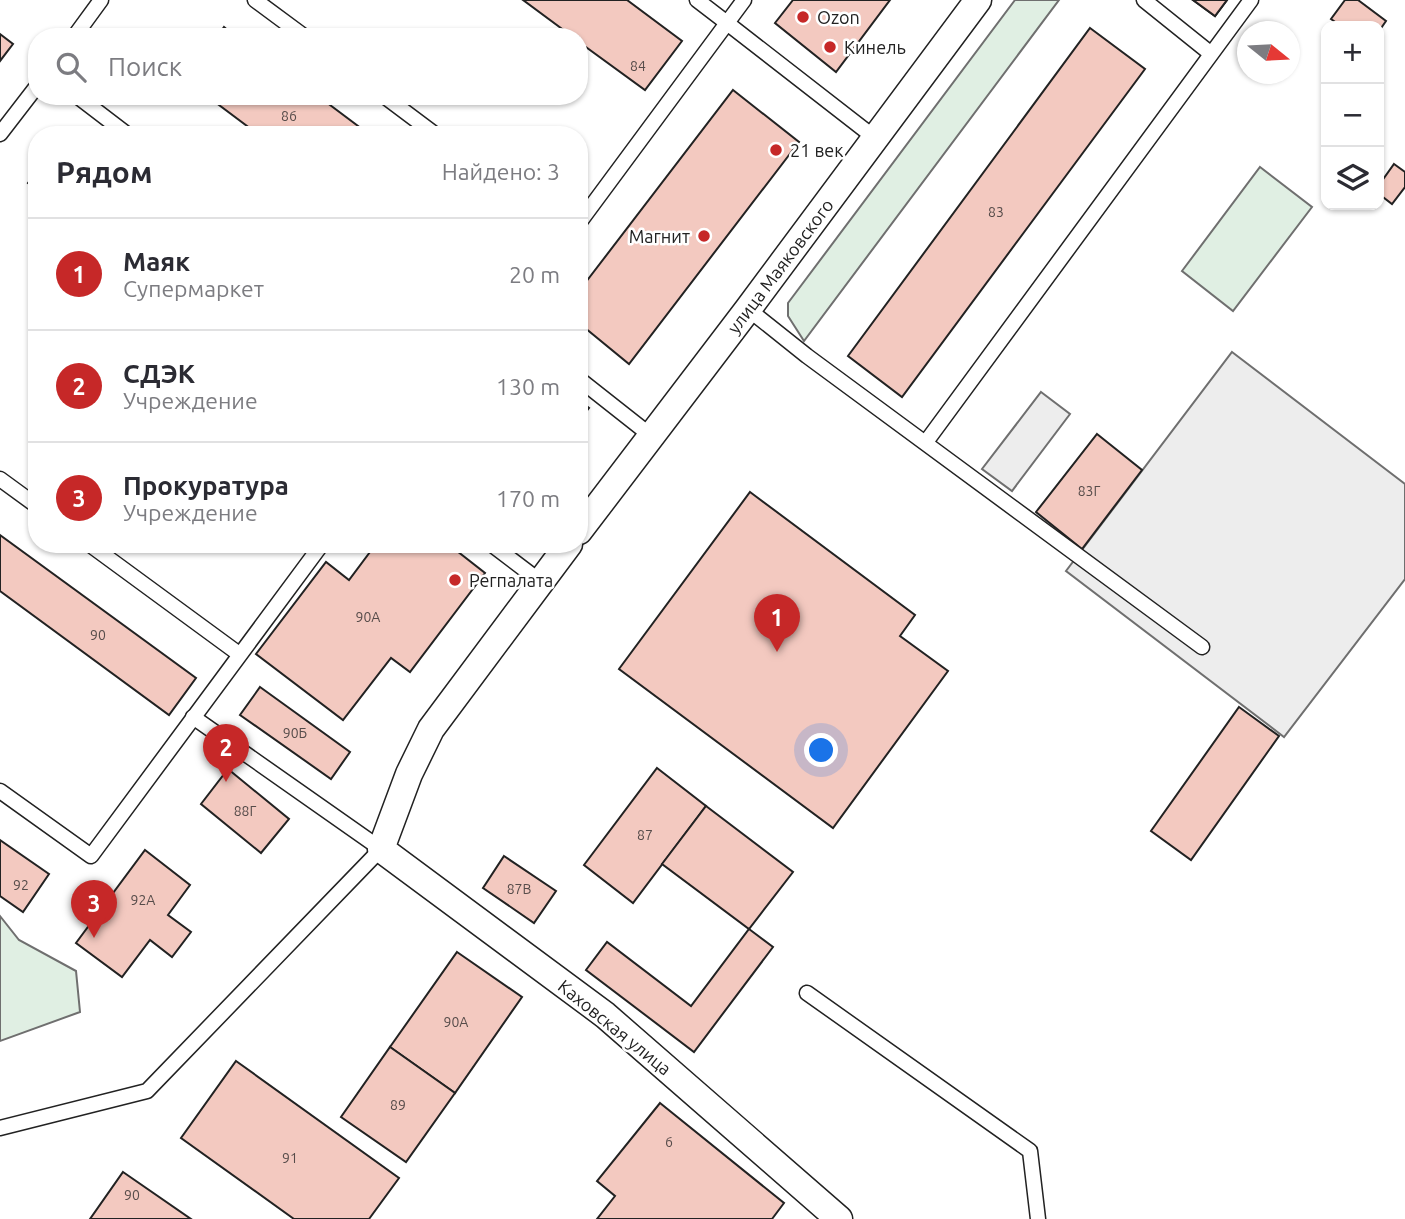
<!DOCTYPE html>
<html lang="ru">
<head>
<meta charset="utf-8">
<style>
  body { margin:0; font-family:Ubuntu,sans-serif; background:#f7f7f7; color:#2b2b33 }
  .controls { position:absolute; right:21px; top:21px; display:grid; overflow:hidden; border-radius:14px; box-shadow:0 2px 5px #0004 }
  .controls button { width:63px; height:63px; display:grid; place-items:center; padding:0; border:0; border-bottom:2px solid #e1e1e2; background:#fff; color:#2b2b33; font:35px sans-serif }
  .compass { position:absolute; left:1237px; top:21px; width:63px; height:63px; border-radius:50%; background:#fff; box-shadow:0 2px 5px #0004; rotate:108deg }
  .you { position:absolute; left:822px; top:751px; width:24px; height:24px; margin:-18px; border:5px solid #fff; border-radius:50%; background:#1a73e8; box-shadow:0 0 0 10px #1a73e833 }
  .badge { display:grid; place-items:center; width:46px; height:46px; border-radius:50%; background:#c62828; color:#fff; font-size:23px; font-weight:700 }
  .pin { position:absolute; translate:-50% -58px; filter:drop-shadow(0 2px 4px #0008) }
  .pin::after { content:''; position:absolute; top:37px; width:24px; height:21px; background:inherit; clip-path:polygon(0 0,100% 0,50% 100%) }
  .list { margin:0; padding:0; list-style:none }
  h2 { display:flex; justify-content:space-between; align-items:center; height:91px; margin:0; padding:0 28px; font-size:30px }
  h2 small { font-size:23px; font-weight:400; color:#7c7c81 }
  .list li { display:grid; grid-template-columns:46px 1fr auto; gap:21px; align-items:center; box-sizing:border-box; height:112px; padding:0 28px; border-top:2px solid #e1e1e2 }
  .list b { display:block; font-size:26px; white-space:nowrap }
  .list p { margin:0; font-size:23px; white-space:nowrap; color:#7c7c81 }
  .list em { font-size:23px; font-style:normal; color:#7c7c81 }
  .icon { flex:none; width:38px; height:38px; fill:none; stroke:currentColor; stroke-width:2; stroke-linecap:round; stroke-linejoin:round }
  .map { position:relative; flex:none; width:1405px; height:1219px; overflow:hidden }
  .search { position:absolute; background:#fff; box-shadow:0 2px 5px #0004; left:28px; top:28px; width:560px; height:77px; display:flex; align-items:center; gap:18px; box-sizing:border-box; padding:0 24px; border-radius:28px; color:#7c7c81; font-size:26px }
  .panel { position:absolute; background:#fff; box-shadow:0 2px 5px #0004; left:28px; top:126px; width:560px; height:427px; border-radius:28px }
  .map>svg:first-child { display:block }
  .green { fill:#e0efe3; stroke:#6f6f6f; stroke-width:2 }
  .parking { fill:#ededed; stroke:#6f6f6f; stroke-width:2 }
  .building { fill:#f3c9c0; stroke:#222; stroke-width:2 }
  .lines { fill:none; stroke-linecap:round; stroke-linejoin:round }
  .service-casing { stroke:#222; stroke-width:17 }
  .minor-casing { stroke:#222; stroke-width:29 }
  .service { stroke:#fff; stroke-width:14 }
  .minor { stroke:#fff; stroke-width:26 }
  .poi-dot { fill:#c62828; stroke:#fff; stroke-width:2.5 }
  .labels { text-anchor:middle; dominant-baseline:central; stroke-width:5; stroke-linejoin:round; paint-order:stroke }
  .number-label { font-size:14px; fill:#564c4a }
  .poi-label { font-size:18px; fill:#222; stroke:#fff; text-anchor:start }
  .street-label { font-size:18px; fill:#222; stroke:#fff }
</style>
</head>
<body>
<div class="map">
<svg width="1405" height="1219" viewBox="0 0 1405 1219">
  <rect width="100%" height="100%" fill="#fff"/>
  <g class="green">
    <polygon points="1015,0 1059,0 804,341 788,316 788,303"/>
    <polygon points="1260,167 1312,207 1233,311 1182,271"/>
    <polygon points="0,916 19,940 76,971 80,1012 0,1041"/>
  </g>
  <g class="parking">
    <polygon points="1232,352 1405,484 1405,579 1284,737 1066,571"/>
    <polygon points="1041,392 1070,414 1012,491 982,469"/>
  </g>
  <g class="building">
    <polygon points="523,0 627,0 682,41 645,90 579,42 579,37 573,37"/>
    <polygon points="793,0 890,0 836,72 775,23"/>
    <polygon points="1193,0 1227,0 1215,16"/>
    <polygon points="1193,0 1227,0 1215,16"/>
    <polygon points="1345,0 1358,0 1386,21 1379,31 1379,26 1341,26 1331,19"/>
    <polygon points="224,27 236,37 217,37"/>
    <polygon points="1090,28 1145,69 902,397 848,356"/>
    <polygon points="0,34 13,44 0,61"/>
    <polygon points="733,90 799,142 629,364 579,323 579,291"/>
    <polygon points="207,96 318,96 370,135 259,135"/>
    <polygon points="1394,164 1405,172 1405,187 1392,204 1379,194 1379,185"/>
    <polygon points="37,171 37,190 28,183"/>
    <polygon points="579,400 589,408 579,421"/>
    <polygon points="1097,434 1142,470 1082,549 1036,512"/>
    <polygon points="750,492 915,615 900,636 948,671 833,828 619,669"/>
    <polygon points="0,535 196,678 169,715 0,591"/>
    <polygon points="376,544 448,544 485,573 410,672 391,658 343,720 256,654 326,562 349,580"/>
    <polygon points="260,687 350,752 331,779 240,715"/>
    <polygon points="1239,707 1279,736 1191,860 1151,831"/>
    <polygon points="657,768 706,806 633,903 584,865"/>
    <polygon points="228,769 289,819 261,853 201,804"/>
    <polygon points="706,806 793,872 749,929 662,864"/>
    <polygon points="0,840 49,874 23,912 0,896"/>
    <polygon points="145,850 190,885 168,915 191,932 172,957 150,940 122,977 76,943"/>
    <polygon points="504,856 556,891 534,923 483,888"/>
    <polygon points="749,929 773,947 694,1052 586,970 607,942 691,1006"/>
    <polygon points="457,952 522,997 455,1093 390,1047"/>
    <polygon points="390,1047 455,1093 406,1162 341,1117"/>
    <polygon points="236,1061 399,1178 369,1219 294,1219 181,1138"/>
    <polygon points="660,1103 784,1203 772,1219 597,1219 615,1196 597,1181"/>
    <polygon points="123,1172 191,1219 90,1219"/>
  </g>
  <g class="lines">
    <g class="service-casing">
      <g id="service">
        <polyline points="255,0 305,37"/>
        <polyline points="697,0 727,23 744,0"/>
        <polyline points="1144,0 1210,53"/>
        <polyline points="74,37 101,0"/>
        <polyline points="77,96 128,135"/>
        <polyline points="384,96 436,135"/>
        <polyline points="0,134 37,86"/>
        <polyline points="579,223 727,23 875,138"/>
        <polyline points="748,309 807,356 1202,647"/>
        <polyline points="579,379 650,435"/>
        <polyline points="926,442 1251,0"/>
        <polyline points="0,479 37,506"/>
        <polyline points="89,544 239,654"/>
        <polyline points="491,544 541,582"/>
        <polyline points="0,791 91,856 322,544"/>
        <polyline points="807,993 1030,1151 1038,1219"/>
        <polyline points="0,1128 147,1091 381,849 193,717"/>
      </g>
    </g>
    <g class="minor-casing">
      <g id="minor">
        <polyline points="579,531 748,309 978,0"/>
        <polyline points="569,544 431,729 409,774 381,849 605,1015 839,1219"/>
      </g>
    </g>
    <use href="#service" class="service"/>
    <use href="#minor" class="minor"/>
  </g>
  <g class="poi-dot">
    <circle cx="803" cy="17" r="7"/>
    <circle cx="830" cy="47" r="7"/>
    <circle cx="776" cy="150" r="7"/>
    <circle cx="704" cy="236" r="7"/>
    <circle cx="455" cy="580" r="7"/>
  </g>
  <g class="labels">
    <g class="number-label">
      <text x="638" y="66">84</text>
      <text x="289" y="116">86</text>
      <text x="996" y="212">83</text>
      <text x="1089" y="491">83Г</text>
      <text x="368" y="617">90А</text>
      <text x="98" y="635">90</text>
      <text x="295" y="733">90Б</text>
      <text x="245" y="811">88Г</text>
      <text x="645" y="835">87</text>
      <text x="21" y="885">92</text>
      <text x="519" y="889">87В</text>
      <text x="143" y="900">92А</text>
      <text x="456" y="1022">90А</text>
      <text x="398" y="1105">89</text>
      <text x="669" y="1142">6</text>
      <text x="290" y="1158">91</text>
      <text x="132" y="1195">90</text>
    </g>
    <g class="poi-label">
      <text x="817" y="17">Ozon</text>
      <text x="844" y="47">Кинель</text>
      <text x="790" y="150">21 век</text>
      <text x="690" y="236" text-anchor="end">Магнит</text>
      <text x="469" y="580">Регпалата</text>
    </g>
    <g class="street-label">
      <text transform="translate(780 266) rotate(-53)">улица Маяковского</text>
      <text transform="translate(615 1027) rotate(39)">Каховская улица</text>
    </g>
  </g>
</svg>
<div class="controls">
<button>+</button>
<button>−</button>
<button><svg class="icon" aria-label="layers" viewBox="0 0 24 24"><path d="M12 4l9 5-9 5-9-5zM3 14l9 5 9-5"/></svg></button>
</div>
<svg class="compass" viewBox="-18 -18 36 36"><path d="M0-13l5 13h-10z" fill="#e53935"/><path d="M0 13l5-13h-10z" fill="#7c7c81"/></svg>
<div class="you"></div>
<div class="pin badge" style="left:777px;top:652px">1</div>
<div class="pin badge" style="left:226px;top:782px">2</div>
<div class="pin badge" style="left:94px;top:938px">3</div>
<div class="search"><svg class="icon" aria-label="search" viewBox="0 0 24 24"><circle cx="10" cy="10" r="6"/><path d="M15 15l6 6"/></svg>Поиск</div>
<section class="panel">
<h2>Рядом<small>Найдено: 3</small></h2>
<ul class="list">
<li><span class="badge">1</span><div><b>Маяк</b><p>Супермаркет</p></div><em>20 m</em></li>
<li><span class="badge">2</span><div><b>СДЭК</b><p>Учреждение</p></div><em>130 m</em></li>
<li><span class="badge">3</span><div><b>Прокуратура</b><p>Учреждение</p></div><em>170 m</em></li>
</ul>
</section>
</div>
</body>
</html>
